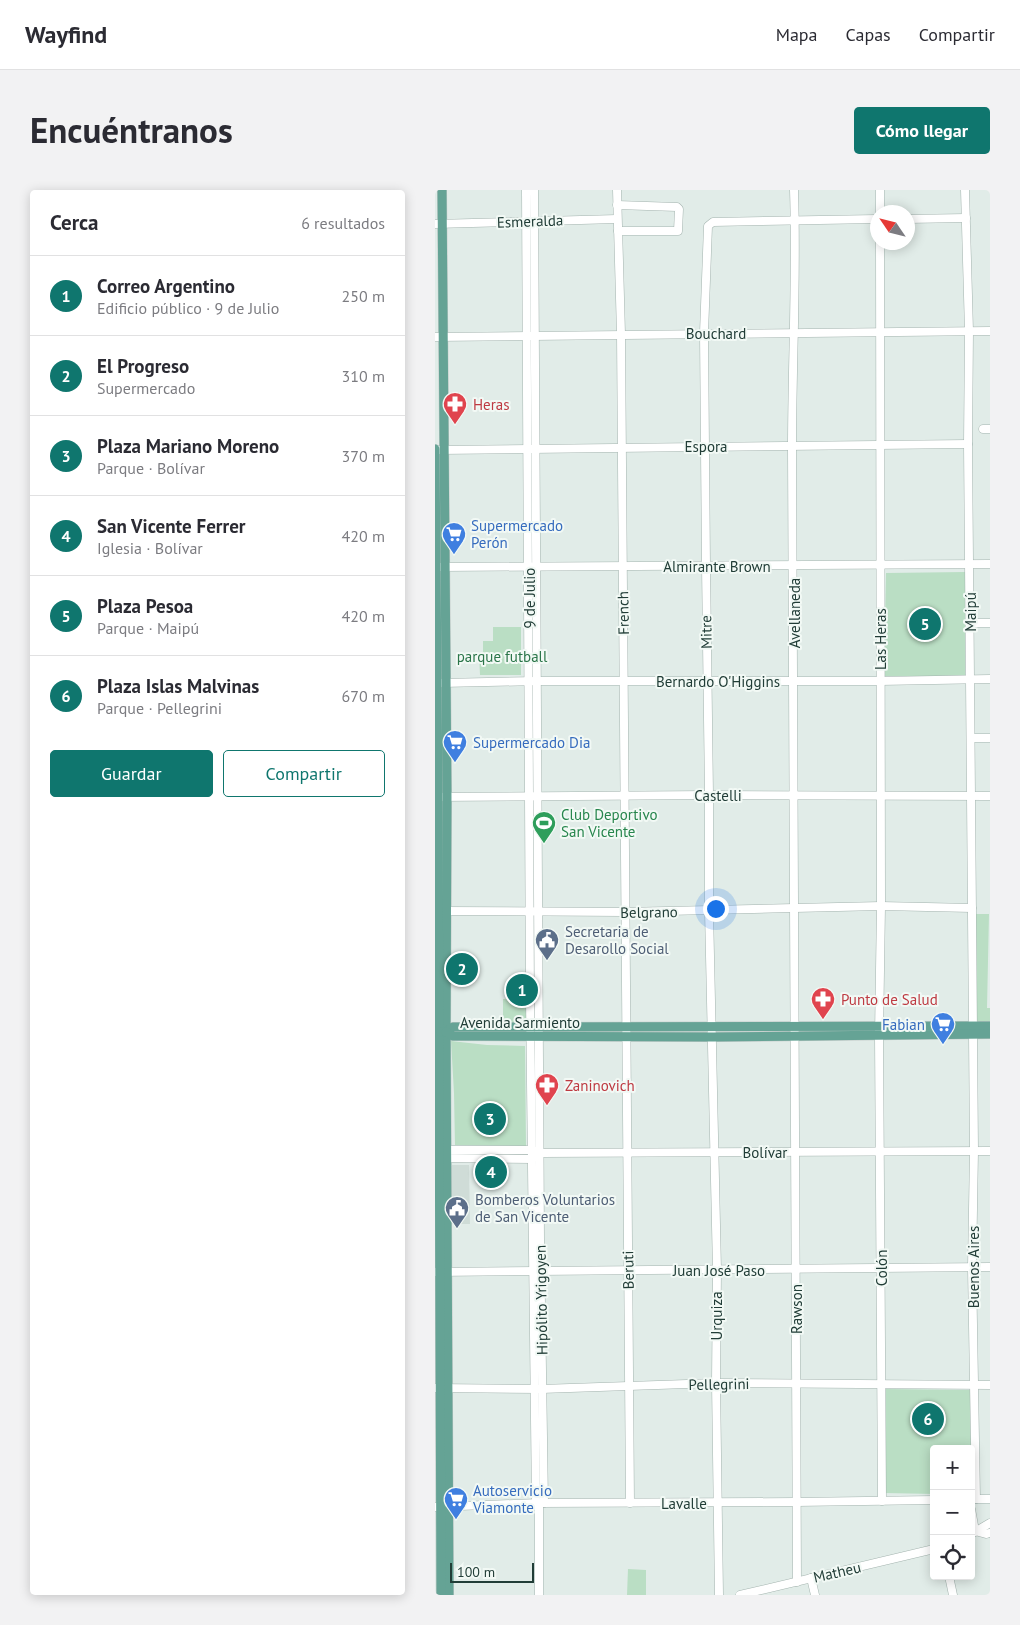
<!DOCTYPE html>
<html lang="es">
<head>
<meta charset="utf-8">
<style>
  body { margin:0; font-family:"PT Sans",sans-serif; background:#f2f2f3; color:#2b2b33 }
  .controls { position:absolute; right:15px; bottom:15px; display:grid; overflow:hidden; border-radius:5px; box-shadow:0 2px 12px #0003 }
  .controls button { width:45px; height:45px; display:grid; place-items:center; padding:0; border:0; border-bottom:1px solid #e1e1e2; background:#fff; color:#2b2b33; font:25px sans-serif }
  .compass { position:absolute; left:435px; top:15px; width:45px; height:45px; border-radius:50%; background:#fff; box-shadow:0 2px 12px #0003; rotate:305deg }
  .scale { position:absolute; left:15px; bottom:12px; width:84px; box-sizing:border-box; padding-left:5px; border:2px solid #213d37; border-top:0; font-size:14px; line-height:18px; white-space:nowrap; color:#213d37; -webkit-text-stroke:4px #f2f9f5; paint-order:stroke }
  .you { position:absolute; left:280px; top:718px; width:18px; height:18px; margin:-12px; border:4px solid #fff; border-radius:50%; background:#1a73e8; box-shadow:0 0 0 8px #1a73e833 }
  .badge { display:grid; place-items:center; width:32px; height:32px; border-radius:50%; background:#0f766e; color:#fff; font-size:16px; font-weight:700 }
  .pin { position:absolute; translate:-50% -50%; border:2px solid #fff; box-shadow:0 1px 5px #0006 }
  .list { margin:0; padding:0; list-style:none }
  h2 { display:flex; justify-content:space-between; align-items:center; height:65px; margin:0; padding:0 20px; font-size:21px }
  h2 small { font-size:16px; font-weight:400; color:#7c7c81 }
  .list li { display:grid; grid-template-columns:32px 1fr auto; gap:15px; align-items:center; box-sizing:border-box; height:80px; padding:0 20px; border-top:1px solid #e1e1e2 }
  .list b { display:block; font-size:19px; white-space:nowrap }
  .list p { margin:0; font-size:16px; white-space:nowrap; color:#7c7c81 }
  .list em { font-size:16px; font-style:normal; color:#7c7c81 }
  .actions { display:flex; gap:10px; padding:15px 20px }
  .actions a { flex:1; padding:11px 0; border:1px solid #0f766e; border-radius:5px; text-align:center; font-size:18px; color:#0f766e }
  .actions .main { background:#0f766e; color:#fff }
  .icon { flex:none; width:28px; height:28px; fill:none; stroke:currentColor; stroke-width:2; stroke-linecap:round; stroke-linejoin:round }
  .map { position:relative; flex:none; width:555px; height:1405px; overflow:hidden; border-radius:5px }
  header { display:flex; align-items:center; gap:30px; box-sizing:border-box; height:70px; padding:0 25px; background:#fff; border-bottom:1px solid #e1e1e2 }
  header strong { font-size:24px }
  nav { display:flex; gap:28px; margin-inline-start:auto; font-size:18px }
  .intro { display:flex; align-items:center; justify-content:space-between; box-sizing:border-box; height:120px; padding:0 30px }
  h1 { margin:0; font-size:35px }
  .button { padding:12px 22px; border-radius:5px; background:#0f766e; color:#fff; font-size:18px; font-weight:700 }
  main { display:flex; gap:30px; padding:0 30px }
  aside { flex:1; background:#fff; border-radius:5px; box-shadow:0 2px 12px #0003 }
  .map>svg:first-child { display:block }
  .built { fill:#cfdcd7 }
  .green { fill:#badec4 }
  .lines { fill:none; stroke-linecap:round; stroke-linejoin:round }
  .minor-casing { stroke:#a4b4af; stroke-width:9 }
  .major-casing { stroke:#c1c9c7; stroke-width:10 }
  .minor { stroke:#fff; stroke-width:8 }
  .major { stroke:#65a395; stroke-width:9 }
  .labels { text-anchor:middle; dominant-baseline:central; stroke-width:4; stroke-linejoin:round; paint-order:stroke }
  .street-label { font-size:15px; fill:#213d37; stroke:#f2f9f5 }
  .health-label { font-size:15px; fill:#be3a42; stroke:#f2f9f5; text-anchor:start }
  .shop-label { font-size:15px; fill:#366cbe; stroke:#f2f9f5; text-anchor:start }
  .park-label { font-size:15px; fill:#2a7549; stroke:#f2f9f5 }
  .leisure-label { font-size:15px; fill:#27864d; stroke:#f2f9f5; text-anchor:start }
  .service-label { font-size:15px; fill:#4e5e75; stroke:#f2f9f5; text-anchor:start }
</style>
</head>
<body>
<header>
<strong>Wayfind</strong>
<nav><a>Mapa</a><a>Capas</a><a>Compartir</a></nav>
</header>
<div class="intro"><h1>Encuéntranos</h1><a class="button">Cómo llegar</a></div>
<main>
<aside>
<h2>Cerca<small>6 resultados</small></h2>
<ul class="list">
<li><span class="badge">1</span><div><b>Correo Argentino</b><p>Edificio público · 9 de Julio</p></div><em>250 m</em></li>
<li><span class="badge">2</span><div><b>El Progreso</b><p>Supermercado</p></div><em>310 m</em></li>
<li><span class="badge">3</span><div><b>Plaza Mariano Moreno</b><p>Parque · Bolívar</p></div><em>370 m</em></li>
<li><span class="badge">4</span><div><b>San Vicente Ferrer</b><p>Iglesia · Bolívar</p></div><em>420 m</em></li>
<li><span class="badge">5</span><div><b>Plaza Pesoa</b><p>Parque · Maipú</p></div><em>420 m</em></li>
<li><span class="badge">6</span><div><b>Plaza Islas Malvinas</b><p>Parque · Pellegrini</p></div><em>670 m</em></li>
</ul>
<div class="actions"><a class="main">Guardar</a><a>Compartir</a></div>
</aside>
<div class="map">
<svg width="555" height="1405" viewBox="0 0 555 1405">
  <rect width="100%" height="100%" fill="#e1ece8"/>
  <polygon class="built" points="17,975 34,975 35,1034 16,1034 14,979"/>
  <g class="green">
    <polygon points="530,382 530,486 449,486 451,383"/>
    <polygon points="58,437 86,437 86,485 45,485 44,463 48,462 48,451 58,451"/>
    <polygon points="540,724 554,724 552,818 555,818 555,834 540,834"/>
    <rect x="68" y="809" width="25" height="26"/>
    <polygon points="16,851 52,855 90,856 91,956 20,955 19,903"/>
    <polygon points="451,1199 535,1200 536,1259 499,1259 499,1304 449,1303"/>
    <polygon points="193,1379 211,1380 211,1405 192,1405"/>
  </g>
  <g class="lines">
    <g class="minor-casing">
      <g id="minor">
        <polyline points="91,0 95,808 101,1313"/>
        <polyline points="99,0 105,1049 109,1313"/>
        <polyline points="182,0 186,144 195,1313"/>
        <path d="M359 0C362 86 357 173 357 259 360 636 360 1014 362 1392"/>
        <polyline points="445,0 445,22"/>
        <polyline points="530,0 534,141 533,254 539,961 537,1077 541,1309"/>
        <polyline points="182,15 242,17 244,19 243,41 183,41"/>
        <polyline points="472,29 531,28"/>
        <polyline points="0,34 182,29"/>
        <polyline points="445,52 446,716 444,845 447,1311"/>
        <polyline points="0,147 555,141"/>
        <polyline points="548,239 555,239"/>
        <polyline points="4,260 533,254"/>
        <polyline points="5,377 555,374"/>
        <polyline points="535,433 555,433"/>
        <polyline points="7,493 103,491 445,491 555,489"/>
        <polyline points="536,548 555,548"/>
        <polyline points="0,607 274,605 555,606"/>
        <polyline points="7,721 189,722 446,716 537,718"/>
        <polyline points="8,960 97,960 105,963 555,961"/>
        <polyline points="6,968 97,969 101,966"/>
        <polyline points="0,1082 555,1077"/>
        <polyline points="0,1198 106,1199 281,1193 555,1195"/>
        <polyline points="536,1309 555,1309"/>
        <polyline points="104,1313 104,1405"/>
        <polyline points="0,1317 104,1313 361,1312 499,1310"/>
        <polyline points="536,1319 540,1341"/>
        <polyline points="540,1341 551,1344 555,1343"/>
        <polyline points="538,1343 555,1333"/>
        <polyline points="514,1386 518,1405"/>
        <polyline points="376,1388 380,1405"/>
        <polyline points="284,1405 281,1193 282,1080 274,721 274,605 271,376 269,143 273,36 278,32 442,29"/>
        <polyline points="305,1405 499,1359"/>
      </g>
    </g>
    <g class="major-casing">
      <g id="major">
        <polyline points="7,0 12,607 11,842 14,1405"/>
        <polyline points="0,259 3,607 6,1405"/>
        <polyline points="6,842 11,842 18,837 555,836"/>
        <polyline points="11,842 18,846 278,847 555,844"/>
      </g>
    </g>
    <use href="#minor" class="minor"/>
    <use href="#major" class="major"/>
  </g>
  <defs>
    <g id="pharmacy-pin" transform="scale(1.25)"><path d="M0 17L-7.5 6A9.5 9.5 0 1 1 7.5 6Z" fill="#e0444e" stroke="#f2f9f5"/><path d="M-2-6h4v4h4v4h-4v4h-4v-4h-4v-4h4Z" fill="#fff"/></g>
    <g id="supermarket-pin" transform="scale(1.25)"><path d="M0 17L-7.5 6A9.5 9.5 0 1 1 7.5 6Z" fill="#3f7fe0" stroke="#f2f9f5"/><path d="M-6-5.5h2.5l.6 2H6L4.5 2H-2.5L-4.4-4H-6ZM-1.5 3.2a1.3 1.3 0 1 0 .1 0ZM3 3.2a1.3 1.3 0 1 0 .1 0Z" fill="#fff"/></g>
    <g id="stadium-pin" transform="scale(1.25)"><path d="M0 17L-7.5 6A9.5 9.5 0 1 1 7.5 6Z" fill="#2e9e5b" stroke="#f2f9f5"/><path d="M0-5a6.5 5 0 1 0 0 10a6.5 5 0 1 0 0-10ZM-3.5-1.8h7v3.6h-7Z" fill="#fff"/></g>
    <g id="civic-pin" transform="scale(1.25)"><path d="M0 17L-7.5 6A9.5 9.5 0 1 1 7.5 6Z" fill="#5c6f8a" stroke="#f2f9f5"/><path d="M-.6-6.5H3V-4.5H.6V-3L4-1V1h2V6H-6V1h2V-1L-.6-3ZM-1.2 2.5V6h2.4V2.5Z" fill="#fff"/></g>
  </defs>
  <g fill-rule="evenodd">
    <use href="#pharmacy-pin" x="20" y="214"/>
    <use href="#supermarket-pin" x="19" y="344"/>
    <use href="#supermarket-pin" x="20" y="552"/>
    <use href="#stadium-pin" x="109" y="633"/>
    <use href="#civic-pin" x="112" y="750"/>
    <use href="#pharmacy-pin" x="388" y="809"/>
    <use href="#supermarket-pin" x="508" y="834"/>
    <use href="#pharmacy-pin" x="112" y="895"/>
    <use href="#civic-pin" x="22" y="1018"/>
    <use href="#supermarket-pin" x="21" y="1309"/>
  </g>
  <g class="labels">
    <g class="street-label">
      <text transform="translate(95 31) rotate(-2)">Esmeralda</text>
      <text x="281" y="143">Bouchard</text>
      <text x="271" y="256">Espora</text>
      <text x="282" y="376">Almirante Brown</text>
      <text transform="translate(94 408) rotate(-90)">9 de Julio</text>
      <text transform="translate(535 422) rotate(-90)">Maipú</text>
      <text transform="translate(188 423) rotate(-91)">French</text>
      <text transform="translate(359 423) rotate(-90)">Avellaneda</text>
      <text transform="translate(271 442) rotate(-91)">Mitre</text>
      <text transform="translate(445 449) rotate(-90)">Las Heras</text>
      <text x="283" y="491">Bernardo O'Higgins</text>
      <text x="283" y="605">Castelli</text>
      <text transform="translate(214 722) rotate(-1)">Belgrano</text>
      <text x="85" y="832">Avenida Sarmiento</text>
      <text x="330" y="962">Bolívar</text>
      <text transform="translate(538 1077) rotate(-90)">Buenos Aires</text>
      <text transform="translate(446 1078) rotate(-90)">Colón</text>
      <text transform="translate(193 1080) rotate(-91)">Beruti</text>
      <text x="284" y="1080">Juan José Paso</text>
      <text transform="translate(106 1110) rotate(-91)">Hipólito Yrigoyen</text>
      <text transform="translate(361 1119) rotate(-90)">Rawson</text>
      <text transform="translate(281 1126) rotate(-90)">Urquiza</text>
      <text transform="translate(284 1194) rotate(-1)">Pellegrini</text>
      <text x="249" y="1313">Lavalle</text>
      <text transform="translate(402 1382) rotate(-13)">Matheu</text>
    </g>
    <g class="health-label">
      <text x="38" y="214">Heras</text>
      <text x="406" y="809">Punto de Salud</text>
      <text x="130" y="895">Zaninovich</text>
    </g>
    <g class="shop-label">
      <text x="36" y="335">Supermercado<tspan x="36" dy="17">Perón</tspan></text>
      <text x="38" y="552">Supermercado Dia</text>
      <text x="490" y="834" text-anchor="end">Fabian</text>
      <text x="38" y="1300">Autoservicio<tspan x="38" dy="17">Viamonte</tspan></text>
    </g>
    <g class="park-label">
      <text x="67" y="466">parque futball</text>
    </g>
    <g class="leisure-label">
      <text x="126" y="624">Club Deportivo<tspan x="126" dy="17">San Vicente</tspan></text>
    </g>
    <g class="service-label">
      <text x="130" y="741">Secretaria de<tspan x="130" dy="17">Desarollo Social</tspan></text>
      <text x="40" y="1009">Bomberos Voluntarios<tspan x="40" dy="17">de San Vicente</tspan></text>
    </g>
  </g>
</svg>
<div class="controls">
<button>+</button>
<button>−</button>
<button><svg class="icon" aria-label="locate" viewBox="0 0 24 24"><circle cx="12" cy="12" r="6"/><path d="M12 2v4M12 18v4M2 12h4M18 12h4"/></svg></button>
</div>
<svg class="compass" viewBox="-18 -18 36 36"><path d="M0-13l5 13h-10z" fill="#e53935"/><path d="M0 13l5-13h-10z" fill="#7c7c81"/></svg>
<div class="scale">100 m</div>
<div class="you"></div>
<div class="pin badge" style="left:87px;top:800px">1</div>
<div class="pin badge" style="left:27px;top:779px">2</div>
<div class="pin badge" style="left:55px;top:929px">3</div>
<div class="pin badge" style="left:56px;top:982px">4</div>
<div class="pin badge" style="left:490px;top:434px">5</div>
<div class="pin badge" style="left:493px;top:1229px">6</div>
</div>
</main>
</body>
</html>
